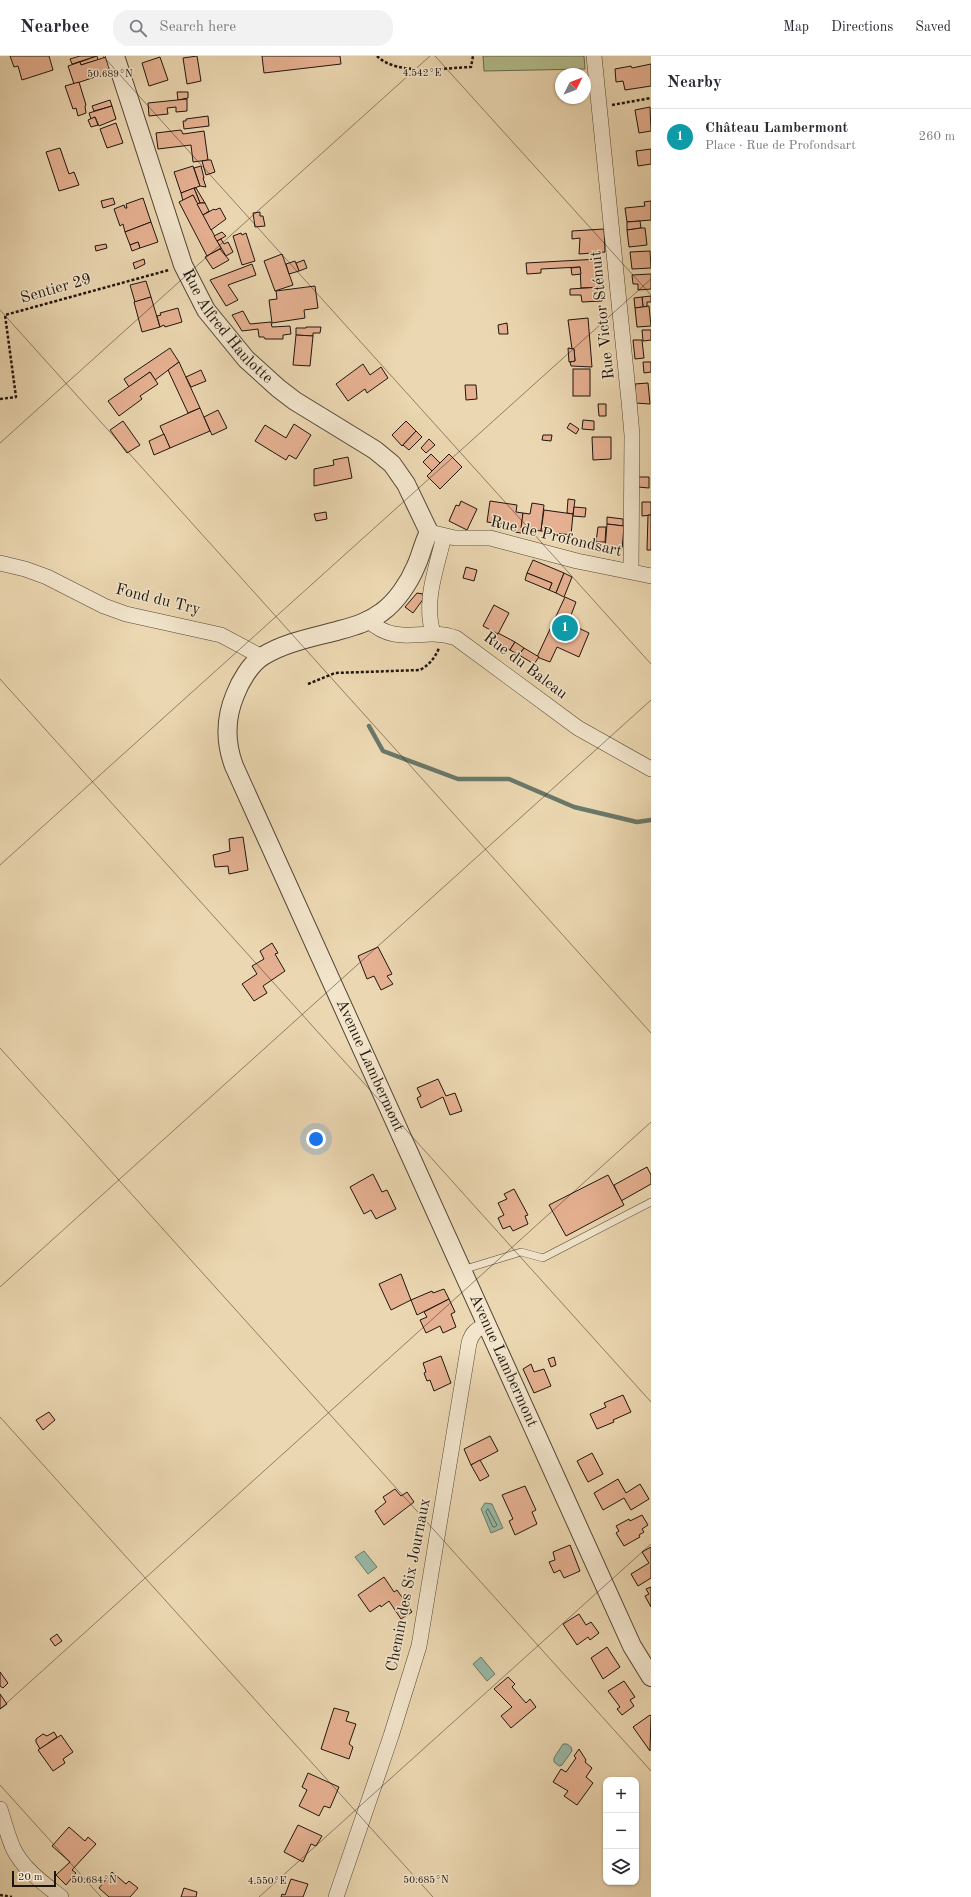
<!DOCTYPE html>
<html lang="en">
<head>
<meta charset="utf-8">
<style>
  body { margin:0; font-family:"Old Standard TT",serif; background:#f2f2f3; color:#2b2b33 }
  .controls { position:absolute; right:12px; bottom:12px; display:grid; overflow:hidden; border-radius:8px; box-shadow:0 1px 3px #0004 }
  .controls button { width:36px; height:36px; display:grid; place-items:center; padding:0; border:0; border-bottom:1px solid #e1e1e2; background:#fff; color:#2b2b33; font:20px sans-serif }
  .compass { position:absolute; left:555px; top:12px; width:36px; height:36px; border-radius:50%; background:#fff; box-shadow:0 1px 3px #0004; rotate:48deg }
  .scale { position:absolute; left:12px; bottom:10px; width:44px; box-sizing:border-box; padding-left:4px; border:2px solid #20150d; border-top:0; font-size:11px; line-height:14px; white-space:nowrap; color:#20150d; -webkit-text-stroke:3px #f2e5cc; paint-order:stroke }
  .you { position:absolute; left:316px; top:1083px; width:14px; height:14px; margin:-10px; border:3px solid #fff; border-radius:50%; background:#1a73e8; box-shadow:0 0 0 6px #1a73e833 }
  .badge { display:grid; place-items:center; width:26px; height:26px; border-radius:50%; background:#8f2418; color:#fff; font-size:13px; font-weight:700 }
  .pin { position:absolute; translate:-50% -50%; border:2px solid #fff; box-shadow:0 1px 4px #0006 }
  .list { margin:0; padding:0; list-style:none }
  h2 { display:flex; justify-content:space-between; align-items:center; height:52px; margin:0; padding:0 16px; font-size:17px }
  h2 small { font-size:13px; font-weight:400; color:#7c7c81 }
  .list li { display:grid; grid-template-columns:26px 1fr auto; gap:12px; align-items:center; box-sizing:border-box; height:56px; padding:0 16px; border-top:1px solid #e1e1e2 }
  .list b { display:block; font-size:15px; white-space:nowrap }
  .list p { margin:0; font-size:13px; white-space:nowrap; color:#7c7c81 }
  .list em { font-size:13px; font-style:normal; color:#7c7c81 }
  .icon { flex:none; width:22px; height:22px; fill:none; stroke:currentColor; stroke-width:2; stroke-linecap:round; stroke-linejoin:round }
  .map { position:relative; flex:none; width:651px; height:1841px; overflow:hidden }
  header { display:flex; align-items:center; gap:24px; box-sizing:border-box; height:56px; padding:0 20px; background:#fff; border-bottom:1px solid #e1e1e2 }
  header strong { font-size:19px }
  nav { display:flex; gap:22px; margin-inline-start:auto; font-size:14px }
  .search { width:280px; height:36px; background:#f2f2f3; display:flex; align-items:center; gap:10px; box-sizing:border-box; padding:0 14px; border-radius:16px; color:#7c7c81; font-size:15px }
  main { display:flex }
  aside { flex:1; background:#fff }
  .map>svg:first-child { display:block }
  .green { fill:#b4bf8e; stroke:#6a6a4e }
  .water { fill:#99baa8; stroke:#69786a }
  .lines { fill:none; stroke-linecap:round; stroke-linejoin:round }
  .shore { stroke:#5c685a; stroke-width:1 }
  .stream { stroke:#69786a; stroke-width:4.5 }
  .building { fill:#e6b192; stroke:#20150d }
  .service-casing { stroke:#534636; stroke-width:8 }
  .minor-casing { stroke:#534636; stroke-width:16 }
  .tertiary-casing { stroke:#534636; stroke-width:20 }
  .path { stroke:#20150d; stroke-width:2.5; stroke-dasharray:3 2; stroke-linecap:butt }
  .service { stroke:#f2e5cc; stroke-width:7 }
  .minor { stroke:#f2e5cc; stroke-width:15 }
  .tertiary { stroke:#f2e5cc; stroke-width:18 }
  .ticks { fill:none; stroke:#20150d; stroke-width:1; stroke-opacity:0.45 }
  .labels { text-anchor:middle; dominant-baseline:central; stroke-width:3; stroke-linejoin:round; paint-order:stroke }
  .street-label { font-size:16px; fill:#20150d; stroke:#f2e5cc }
  .ticks-label { font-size:10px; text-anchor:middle; fill:#20150d; stroke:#f2e5cc; stroke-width:3; stroke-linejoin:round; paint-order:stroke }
</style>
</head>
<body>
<header>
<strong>Nearbee</strong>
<div class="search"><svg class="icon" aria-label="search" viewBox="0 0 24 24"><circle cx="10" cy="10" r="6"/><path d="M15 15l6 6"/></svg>Search here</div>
<nav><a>Map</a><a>Directions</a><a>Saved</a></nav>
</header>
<main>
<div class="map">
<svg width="651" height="1841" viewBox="0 0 651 1841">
  <rect width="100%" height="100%" fill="#ebd7b1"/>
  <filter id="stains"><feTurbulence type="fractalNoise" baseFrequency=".005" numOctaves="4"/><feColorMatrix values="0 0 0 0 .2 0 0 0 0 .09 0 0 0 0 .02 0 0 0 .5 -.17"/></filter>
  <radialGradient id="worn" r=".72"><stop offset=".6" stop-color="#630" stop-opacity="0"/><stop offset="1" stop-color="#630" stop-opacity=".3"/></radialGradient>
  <polygon class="green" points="483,0 584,0 585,13 484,15"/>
  <g class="water">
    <polygon points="485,1447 492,1448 503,1472 491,1477 481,1453"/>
    <polygon points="364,1495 377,1511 368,1518 355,1501"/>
    <polygon points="481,1601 495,1618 487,1625 473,1608"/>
    <polygon points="563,1688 567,1688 571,1691 572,1695 562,1709 559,1710 554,1706 554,1702"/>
  </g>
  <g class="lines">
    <polygon class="shore" points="488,1453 497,1469 495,1471 493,1471 486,1456"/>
    <polyline class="stream" points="369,670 383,695 458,723 509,723 574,751 637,766 651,764"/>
  </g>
  <g class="building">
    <polygon points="10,0 49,0 53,14 22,24 18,10 14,11"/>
    <polygon points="80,0 97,0 72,8 70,3"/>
    <polygon points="97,0 98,4 81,9 80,6"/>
    <polygon points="197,0 201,25 187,28 183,2"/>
    <polygon points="262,0 340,0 341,8 264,17"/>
    <polygon points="106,1 110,16 74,28 68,10 80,6 81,9"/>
    <polygon points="160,1 168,24 149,30 142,7"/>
    <polygon points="651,8 651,30 625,34 623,25 616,26 615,13 631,10 632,12"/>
    <polygon points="79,26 86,49 85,50 86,57 78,60 76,52 73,53 65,30"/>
    <polygon points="177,36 188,36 188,42 178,44"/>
    <polygon points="187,43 187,55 176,56 176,51 167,52 168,58 149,60 148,47"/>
    <polygon points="110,44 112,50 94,55 92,50"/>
    <polygon points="112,50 116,63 99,70 95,61 91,63 89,57"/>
    <polygon points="650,51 651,75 639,77 635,54"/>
    <polygon points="208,60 209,70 184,73 183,65 186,65 186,63"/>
    <polygon points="95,61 98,69 91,71 88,64"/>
    <polygon points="116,67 123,87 107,92 100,73"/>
    <polygon points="181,74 183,78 204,75 208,104 193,106 191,89 158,93 156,77"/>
    <polygon points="60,92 69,118 74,116 79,129 59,135 46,96"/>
    <polygon points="651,93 651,108 638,110 636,95"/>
    <polygon points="208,104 211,104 215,116 206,119 202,105"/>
    <polygon points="193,110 200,130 181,137 174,116"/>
    <polygon points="201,110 204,122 203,122 206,131 200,130 194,112"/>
    <polygon points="194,132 196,132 205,147 200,147"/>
    <polygon points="194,132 200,147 197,148 193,139 183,145 181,137"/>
    <polygon points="193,139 221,192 207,200 179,146"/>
    <polygon points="113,142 115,148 103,152 101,145"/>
    <polygon points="143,142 151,166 125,176 123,168 120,170 114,153 124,149 125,152 127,152 126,148"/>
    <polygon points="651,145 651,164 627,166 625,152 645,150 644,146"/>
    <polygon points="200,147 205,147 209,155 203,159 197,148"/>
    <polygon points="220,152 226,163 211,174 203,159 214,153 215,154"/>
    <polygon points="260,156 260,160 263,160 265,170 255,171 253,157"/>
    <polygon points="640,165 641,172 627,174 627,166"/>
    <polygon points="151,166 158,186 140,192 138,186 130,189 125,176"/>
    <polygon points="641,172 645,172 647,189 629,191 627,174"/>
    <polygon points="604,173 605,196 579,198 580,182 572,183 572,175"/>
    <polygon points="222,176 226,180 217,185 214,180"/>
    <polygon points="241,177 242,179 246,177 255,205 242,209 233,180"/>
    <polygon points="221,183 224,188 228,186 233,196 226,200 217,185"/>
    <polygon points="138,186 140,192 132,195 130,189"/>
    <polygon points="106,188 107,192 96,195 95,190"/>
    <polygon points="220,193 229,204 213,213 205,201"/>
    <polygon points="650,195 651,212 632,213 630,196"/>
    <polygon points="282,198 293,229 275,235 264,205"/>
    <polygon points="144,203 145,208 135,213 133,207"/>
    <polygon points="599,203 601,231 581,232 580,211 541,213 541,217 527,218 526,207"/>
    <polygon points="304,204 307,212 299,215 296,207"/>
    <polygon points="295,205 299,215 289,218 286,208"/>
    <polygon points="252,208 256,219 228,229 238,244 226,250 210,224"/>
    <polygon points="580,211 581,218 572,219 571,212"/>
    <polygon points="651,218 651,233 638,234 638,228 633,228 632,219"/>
    <polygon points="85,220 86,225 76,228 74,223"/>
    <polygon points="146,225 151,241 135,246 130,229"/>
    <polygon points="315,230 318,252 304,254 305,262 272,267 269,244 277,243 276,235"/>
    <polygon points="601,231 602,245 582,246 581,239 570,239 570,233"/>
    <polygon points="651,240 651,246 647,246 647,251 643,251 642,241"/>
    <polygon points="151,241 160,271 142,276 134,246"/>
    <polygon points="642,241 643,251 635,252 634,242"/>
    <polygon points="649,250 651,270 637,271 635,252"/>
    <polygon points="178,252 182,266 165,271 164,269 160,271 157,260 161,259 160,257"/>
    <polygon points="243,255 250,268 271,266 272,271 290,270 291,278 283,279 283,283 265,283 264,281 259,281 258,273 242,275 232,259"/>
    <polygon points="588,262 592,311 571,310 570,306 575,305 574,293 572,293 568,264"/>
    <polygon points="507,267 508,278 499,278 498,269"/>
    <polygon points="306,271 321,271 320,277 313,277 313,280 296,279 296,272 306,272"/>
    <polygon points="642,274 651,274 651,284 643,285"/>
    <polygon points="296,279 313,280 310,310 293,309"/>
    <polygon points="633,284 642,284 644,302 635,303"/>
    <polygon points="170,292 179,306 155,324 150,316 129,331 124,323"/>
    <polygon points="568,292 574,293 575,305 569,306"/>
    <polygon points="179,306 200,352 188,357 168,314"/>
    <polygon points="643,306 651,306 651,316 644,317"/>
    <polygon points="363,308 370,319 381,311 388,322 367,337 365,333 348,345 336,328"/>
    <rect x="573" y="313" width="17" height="27"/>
    <polygon points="201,314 206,325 191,331 186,321"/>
    <polygon points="150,316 158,328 140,340 142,343 119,360 108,345"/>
    <polygon points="648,327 650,348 636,347 635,328"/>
    <polygon points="465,329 476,329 477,343 466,344"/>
    <polygon points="598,348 606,348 606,360 599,360"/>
    <polygon points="200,352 210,375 170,392 160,370"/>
    <polygon points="218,354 227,372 212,379 204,361"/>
    <polygon points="583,364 594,365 594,374 582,373"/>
    <polygon points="123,365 140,389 127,397 110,374"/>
    <polygon points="406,365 416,375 402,390 392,379"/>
    <polygon points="570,367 579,373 576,378 567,372"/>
    <polygon points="294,368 311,379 296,403 289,399 286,404 255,385 265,369 286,382"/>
    <polygon points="416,375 422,381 409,394 403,389"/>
    <polygon points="164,378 170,392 154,399 149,385"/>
    <polygon points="543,379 552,379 551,385 542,384"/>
    <polygon points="592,381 611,381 611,403 593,404"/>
    <polygon points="429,383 435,389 426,397 421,392"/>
    <polygon points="431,398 440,407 432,415 423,406"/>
    <polygon points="449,398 462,411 440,433 427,420"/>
    <polygon points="348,401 352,422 314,430 314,413 334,409 333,404"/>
    <polygon points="638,421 649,421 649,432 638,431"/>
    <polygon points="568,443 575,444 573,458 567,457"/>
    <polygon points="461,445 477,453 467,474 449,465 456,449 459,450"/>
    <polygon points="490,445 517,449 516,456 523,457 521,477 515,476 515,470 487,466"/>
    <polygon points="642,446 651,446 651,459 642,460"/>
    <polygon points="532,447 544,449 541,475 521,472 523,457 530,458"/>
    <polygon points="574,451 586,452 585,461 573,460"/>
    <polygon points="544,454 573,458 571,479 541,475"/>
    <polygon points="326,456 327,463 316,465 314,458"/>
    <polygon points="648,459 651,459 651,494 647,494"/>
    <polygon points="607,461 623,463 623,470 607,468"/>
    <polygon points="607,468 624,470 622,494 605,493"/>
    <polygon points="598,471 606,471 605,486 596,486"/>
    <polygon points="533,504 564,517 556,537 549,534 552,527 527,517"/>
    <polygon points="466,511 477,514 474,525 463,522"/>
    <polygon points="527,517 552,527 549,534 525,524"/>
    <polygon points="564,517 572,521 564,541 556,537"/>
    <polygon points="417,537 423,538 424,542 413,557 405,551"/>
    <polygon points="565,541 576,546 568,567 589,577 579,601 557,591 550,606 537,601"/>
    <polygon points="494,549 509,557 498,578 483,570"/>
    <polygon points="498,577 515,586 510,594 494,584"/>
    <polygon points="515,586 524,592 519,599 510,594"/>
    <polygon points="524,592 539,601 534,608 519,599"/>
    <polygon points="243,781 248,814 229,818 228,810 215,811 213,799 230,795 229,783"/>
    <polygon points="272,887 278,897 275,898 285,915 263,930 267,937 254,945 242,928 257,918 252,910 264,903 260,895"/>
    <polygon points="378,891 392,918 387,920 393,928 381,934 374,920 367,923 358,900"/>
    <polygon points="438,1023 446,1040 455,1037 462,1055 450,1059 443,1041 421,1052 417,1042 421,1040 417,1032"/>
    <polygon points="647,1111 651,1119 651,1128 621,1145 614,1129"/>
    <polygon points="373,1118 382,1136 387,1134 396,1153 376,1163 371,1154 364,1158 350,1131"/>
    <polygon points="608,1119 624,1149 566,1180 549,1149"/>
    <polygon points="514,1133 528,1159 525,1160 528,1168 513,1175 510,1170 503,1173 498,1162 504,1159 498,1147 507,1143 504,1138"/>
    <polygon points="401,1218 411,1244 391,1254 379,1228"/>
    <polygon points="444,1233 449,1243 417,1259 411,1244 432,1235 433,1237"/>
    <polygon points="449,1243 455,1256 451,1258 456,1271 443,1277 440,1270 426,1277 420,1264 427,1261 424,1256"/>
    <polygon points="441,1300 451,1327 434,1335 430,1324 427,1325 424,1317 426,1316 423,1307"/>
    <polygon points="554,1301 556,1309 551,1311 548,1303"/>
    <polygon points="531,1308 534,1316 544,1313 551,1330 534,1337 523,1313"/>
    <polygon points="623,1339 631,1356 613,1364 614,1366 597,1373 590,1358 606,1351 604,1347"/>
    <polygon points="49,1356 55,1364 43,1374 36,1364"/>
    <polygon points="490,1380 498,1395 471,1409 464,1393"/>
    <polygon points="592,1397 603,1418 588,1426 577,1405"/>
    <polygon points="480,1404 489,1420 480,1425 471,1409"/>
    <polygon points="618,1423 626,1437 640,1428 649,1443 631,1454 624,1442 603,1454 594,1437"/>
    <polygon points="525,1430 536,1454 532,1456 537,1468 515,1479 509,1465 513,1463 502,1439"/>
    <polygon points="395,1433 401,1440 407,1436 414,1446 384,1469 375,1455 386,1446 383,1441"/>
    <polygon points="642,1459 648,1469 642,1473 644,1476 639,1479 640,1481 624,1490 616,1477 619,1475 616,1470 629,1463 630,1465"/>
    <polygon points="570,1489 580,1515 564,1522 560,1514 554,1517 549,1506 555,1504 553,1496"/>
    <polygon points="651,1491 651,1522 638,1530 631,1518 649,1507 642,1496"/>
    <polygon points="384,1521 394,1536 397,1534 412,1556 401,1563 389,1545 381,1551 380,1549 370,1556 358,1539"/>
    <polygon points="651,1531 651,1551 645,1540 649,1538 646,1533"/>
    <polygon points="579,1558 586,1569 591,1566 599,1577 590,1584 588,1581 577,1589 563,1568"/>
    <polygon points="57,1578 62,1585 55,1590 50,1583"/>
    <polygon points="607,1591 620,1611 603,1623 591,1602"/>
    <polygon points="0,1616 8,1627 3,1632 0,1630"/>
    <polygon points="508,1621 515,1628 512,1631 526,1647 530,1643 536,1651 511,1672 501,1660 512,1651 494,1633"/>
    <polygon points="624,1625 635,1641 630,1644 634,1650 622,1659 617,1653 620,1651 608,1635"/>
    <polygon points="0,1638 7,1648 0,1653"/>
    <polygon points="334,1652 349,1656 346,1665 356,1668 349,1688 353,1691 349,1703 321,1693"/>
    <polygon points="650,1659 651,1660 650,1695 633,1671"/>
    <polygon points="54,1676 57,1681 40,1693 36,1686 36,1683 43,1678 47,1680"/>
    <polygon points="61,1679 73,1696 63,1703 65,1707 53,1715 38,1694"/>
    <polygon points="579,1693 586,1704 585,1706 592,1712 586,1721 593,1727 577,1749 564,1740 568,1735 553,1726 561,1713 566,1716 576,1702 574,1700"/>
    <polygon points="308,1717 339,1731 330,1752 324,1750 319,1760 299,1750 307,1734 302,1731"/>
    <polygon points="298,1769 322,1780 316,1790 311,1788 303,1806 284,1796"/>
    <polygon points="69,1771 85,1785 88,1781 96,1788 72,1814 76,1817 66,1829 56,1819 70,1806 52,1790"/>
    <polygon points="112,1816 126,1828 129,1825 138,1832 130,1841 109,1841 99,1832"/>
    <polygon points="291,1823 308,1828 303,1841 281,1841 282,1838 285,1839"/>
    <polygon points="184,1832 197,1836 196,1841 181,1841"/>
  </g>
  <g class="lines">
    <g class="service-casing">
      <polyline id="service" points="462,1214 521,1196 543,1202 651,1146"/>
    </g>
    <g class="minor-casing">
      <g id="minor">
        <polyline points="594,0 629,345 632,379 631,515"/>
        <polyline points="429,476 455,482 490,482 577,505 651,520"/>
        <polyline points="0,507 25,513 47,521 104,550 126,558 221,579 262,601"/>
        <path d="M369 565C399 592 423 570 456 582L578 672 651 713"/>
        <path d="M433 577C423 545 437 511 444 480"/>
        <path d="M0 1753C4 1766 8 1780 13 1792 23 1813 43 1827 61 1841"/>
        <path d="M336 1841 391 1680 419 1590 469 1287C472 1276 477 1273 486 1269"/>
      </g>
    </g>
    <g class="tertiary-casing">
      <g id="tertiary">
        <path id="s1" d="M115 0 183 209 206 254 246 303 278 332 295 345 375 394 392 408 406 428 429 476C423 488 421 499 416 510 409 527 396 546 382 556 369 566 355 570 340 574 315 581 285 586 263 600 250 608 240 626 235 639 225 663 225 686 234 710L632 1590 651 1621"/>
      </g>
    </g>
    <g class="path">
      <path d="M377 0C397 20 444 12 471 11L473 0"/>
      <polyline points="612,49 651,42"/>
      <polyline points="0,343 16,341 5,259 169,214"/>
      <path d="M308 628 335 617 420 614C429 609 435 602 439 592"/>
      <polyline points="0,1839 12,1841"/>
    </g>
    <use href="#service" class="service"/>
    <use href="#minor" class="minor"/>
    <use href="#tertiary" class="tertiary"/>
  </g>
  <path class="ticks" d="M103 0 651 608M435 0 651 239M0 254 651 977M0 387 430 0M0 623 651 1346M0 809 651 223M0 992 651 1715M0 1231 651 644M0 1361 433 1841M0 1653 651 1066M0 1729 101 1841M259 1841 651 1488"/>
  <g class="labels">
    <g class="street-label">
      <text transform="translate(56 233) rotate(-16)">Sentier 29</text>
      <text transform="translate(603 259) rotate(-96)">Rue Victor Sténuit</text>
      <text stroke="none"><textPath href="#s1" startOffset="296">Rue Alfred Haulotte</textPath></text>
      <text transform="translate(556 481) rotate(13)">Rue de Profondsart</text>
      <text transform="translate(158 544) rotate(14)">Fond du Try</text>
      <text transform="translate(525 610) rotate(37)">Rue du Baleau</text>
      <text stroke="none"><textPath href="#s1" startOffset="1264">Avenue Lambermont</textPath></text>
      <text stroke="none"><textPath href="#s1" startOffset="1588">Avenue Lambermont</textPath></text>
      <text transform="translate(409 1529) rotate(-79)">Chemin des Six Journaux</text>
    </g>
  </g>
  <g class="ticks-label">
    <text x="422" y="20">4.542°E</text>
    <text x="110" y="21">50.689°N</text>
    <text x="94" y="1827">50.684°N</text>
    <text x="426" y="1827">50.685°N</text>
    <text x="267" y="1828">4.550°E</text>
  </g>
  <rect width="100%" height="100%" filter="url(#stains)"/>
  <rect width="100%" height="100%" fill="url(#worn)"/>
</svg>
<div class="controls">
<button>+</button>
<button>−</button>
<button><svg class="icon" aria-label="layers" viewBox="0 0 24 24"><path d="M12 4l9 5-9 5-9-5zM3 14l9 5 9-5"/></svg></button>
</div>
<svg class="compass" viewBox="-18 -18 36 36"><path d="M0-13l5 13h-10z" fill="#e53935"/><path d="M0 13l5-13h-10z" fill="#7c7c81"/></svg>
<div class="scale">20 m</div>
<div class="you"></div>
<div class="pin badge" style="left:565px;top:572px;background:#0f9aa8">1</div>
</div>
<aside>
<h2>Nearby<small></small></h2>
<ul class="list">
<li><span class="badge" style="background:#0f9aa8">1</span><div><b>Château Lambermont</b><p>Place · Rue de Profondsart</p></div><em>260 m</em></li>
</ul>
</aside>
</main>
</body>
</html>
